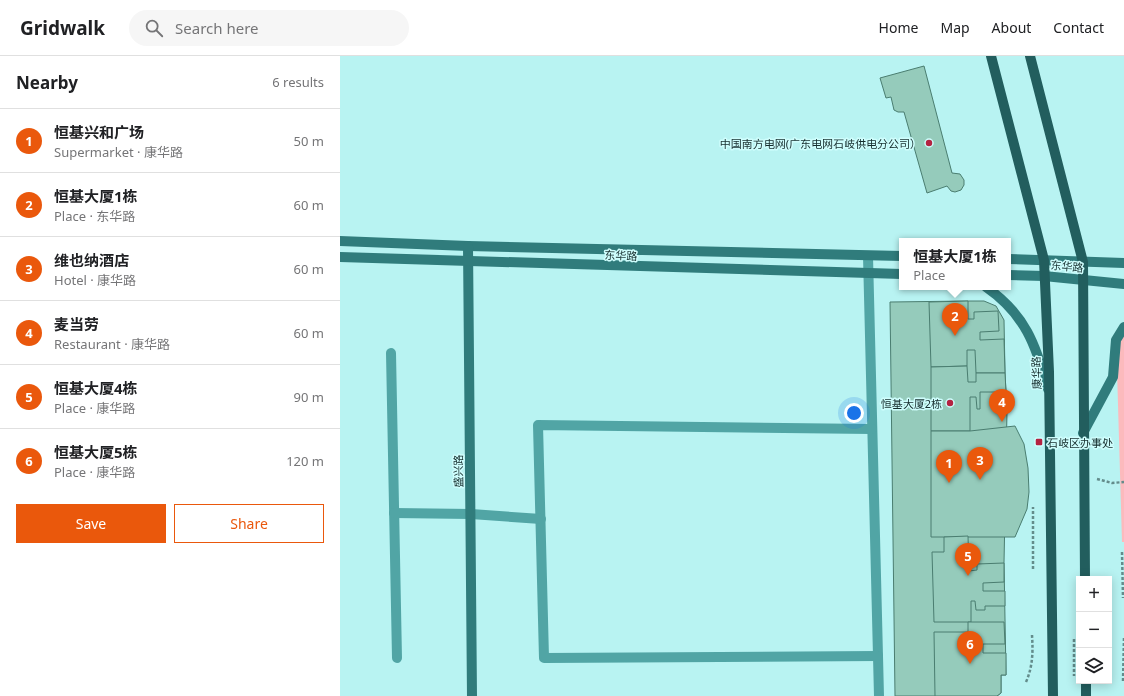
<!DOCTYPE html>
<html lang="en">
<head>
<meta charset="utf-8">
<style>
  body { margin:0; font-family:"Noto Sans","Noto Sans SC",sans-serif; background:#f6f6f6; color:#202124 }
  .controls { position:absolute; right:12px; bottom:12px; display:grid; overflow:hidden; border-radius:0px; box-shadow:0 2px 10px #0003 }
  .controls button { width:36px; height:36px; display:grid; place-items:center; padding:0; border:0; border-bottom:1px solid #e0e0e0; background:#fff; color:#202124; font:20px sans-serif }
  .you { position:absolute; left:514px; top:357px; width:14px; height:14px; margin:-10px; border:3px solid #fff; border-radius:50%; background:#1a73e8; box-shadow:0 0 0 6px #1a73e833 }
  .badge { display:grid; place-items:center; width:26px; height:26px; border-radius:50%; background:#ea580c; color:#fff; font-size:13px; font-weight:700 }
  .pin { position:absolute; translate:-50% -33px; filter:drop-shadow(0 1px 2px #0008) }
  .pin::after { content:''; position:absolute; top:21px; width:14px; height:12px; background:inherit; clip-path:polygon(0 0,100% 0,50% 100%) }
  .popup { position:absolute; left:559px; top:182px; width:112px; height:52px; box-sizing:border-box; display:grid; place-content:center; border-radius:0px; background:#fff; filter:drop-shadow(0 1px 3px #0005); font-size:13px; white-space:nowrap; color:#757577 }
  .popup b { font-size:15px; color:#202124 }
  .popup::after { content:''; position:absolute; left:50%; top:100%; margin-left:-8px; border:8px solid transparent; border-top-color:#fff }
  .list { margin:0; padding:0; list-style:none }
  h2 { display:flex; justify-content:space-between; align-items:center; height:52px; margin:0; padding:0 16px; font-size:17px }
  h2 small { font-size:13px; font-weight:400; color:#757577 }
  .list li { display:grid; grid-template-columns:26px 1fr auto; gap:12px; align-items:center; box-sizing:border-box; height:64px; padding:0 16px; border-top:1px solid #e0e0e0 }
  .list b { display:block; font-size:15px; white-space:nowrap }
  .list p { margin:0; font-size:13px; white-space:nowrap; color:#757577 }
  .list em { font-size:13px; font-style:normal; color:#757577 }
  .actions { display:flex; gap:8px; padding:12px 16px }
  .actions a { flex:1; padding:9px 0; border:1px solid #ea580c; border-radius:0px; text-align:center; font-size:14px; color:#ea580c }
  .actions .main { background:#ea580c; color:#fff }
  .icon { flex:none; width:22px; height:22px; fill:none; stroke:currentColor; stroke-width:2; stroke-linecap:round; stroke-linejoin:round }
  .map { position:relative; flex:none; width:784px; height:640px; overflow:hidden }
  header { display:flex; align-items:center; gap:24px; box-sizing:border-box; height:56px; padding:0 20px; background:#fff; border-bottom:1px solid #e0e0e0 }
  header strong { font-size:19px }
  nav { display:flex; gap:22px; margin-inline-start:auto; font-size:14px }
  .search { width:280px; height:36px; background:#f6f6f6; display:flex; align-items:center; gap:10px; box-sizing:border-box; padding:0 14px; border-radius:22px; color:#757577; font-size:15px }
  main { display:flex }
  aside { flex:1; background:#fff }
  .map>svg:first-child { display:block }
  .green { fill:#fcbabd }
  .building { fill:#95cbbb; stroke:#4a7d70 }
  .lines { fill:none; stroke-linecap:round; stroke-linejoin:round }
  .path { stroke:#638c8b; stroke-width:2.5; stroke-dasharray:3 2; stroke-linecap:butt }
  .street { stroke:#51a5a5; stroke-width:10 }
  .secondary { stroke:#307c7c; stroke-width:10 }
  .primary { stroke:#225e5e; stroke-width:10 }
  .poi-dot { fill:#b42241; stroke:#cffefd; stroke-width:1.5 }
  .labels { text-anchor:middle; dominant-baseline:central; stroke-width:3; stroke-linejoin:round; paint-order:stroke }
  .poi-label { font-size:11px; fill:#162e2e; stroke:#cffefd; text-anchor:end }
  .street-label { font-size:11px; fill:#162e2e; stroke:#cffefd }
</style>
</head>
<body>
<header>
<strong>Gridwalk</strong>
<div class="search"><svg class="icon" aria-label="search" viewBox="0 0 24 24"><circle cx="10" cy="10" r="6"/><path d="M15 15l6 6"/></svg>Search here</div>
<nav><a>Home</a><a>Map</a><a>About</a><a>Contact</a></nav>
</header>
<main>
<aside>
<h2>Nearby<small>6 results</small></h2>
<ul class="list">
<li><span class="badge">1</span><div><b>恒基兴和广场</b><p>Supermarket · 康华路</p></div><em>50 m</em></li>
<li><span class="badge">2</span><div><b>恒基大厦1栋</b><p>Place · 东华路</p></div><em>60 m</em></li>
<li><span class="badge">3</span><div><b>维也纳酒店</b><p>Hotel · 康华路</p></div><em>60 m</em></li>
<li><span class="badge">4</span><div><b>麦当劳</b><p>Restaurant · 康华路</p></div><em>60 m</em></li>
<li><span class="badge">5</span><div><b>恒基大厦4栋</b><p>Place · 康华路</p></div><em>90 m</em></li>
<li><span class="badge">6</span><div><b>恒基大厦5栋</b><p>Place · 康华路</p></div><em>120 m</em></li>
</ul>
<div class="actions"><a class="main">Save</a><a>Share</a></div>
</aside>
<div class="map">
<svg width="784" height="640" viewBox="0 0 784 640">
  <rect width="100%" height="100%" fill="#b8f3f2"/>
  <polygon class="green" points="784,278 784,486 782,486 777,314 778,288"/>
  <g class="building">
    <polygon points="584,10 612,117 620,118 624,124 624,129 621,134 615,136 611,135 607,130 587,137 564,56 558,56 554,54 551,41 546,42 540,22"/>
    <polygon points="628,245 644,245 656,250 664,264 665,317 667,355 664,507 666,619 661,619 661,637 657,640 555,640 550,246"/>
    <polygon points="628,245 628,263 634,263 634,256 658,255 659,275 640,276 640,284 664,283 665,317 636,317 635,294 627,294 627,310 591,311 589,246"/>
    <polygon points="627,310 628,326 636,326 636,317 665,317 666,336 640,336 640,353 637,353 636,341 630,341 630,375 591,375 591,311"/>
    <polygon points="675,370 684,388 688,412 689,436 687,453 675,481 591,481 591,375 630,375"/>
    <polygon points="628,480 629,515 637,514 637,508 664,507 664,526 643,527 643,535 665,535 665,550 645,550 645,554 636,554 635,545 631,545 631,566 594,566 592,496 604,496 604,481"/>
    <polygon points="628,566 664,566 665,588 643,588 643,597 666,597 666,619 661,619 661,637 657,640 595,640 594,576 628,576"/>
  </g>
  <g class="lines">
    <g class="path">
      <polyline points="757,423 772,427 784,426"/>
      <polyline points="782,496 783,542"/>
      <polyline points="693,513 693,451"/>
      <polyline points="734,583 734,620"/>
      <polyline points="783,625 784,581"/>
      <path d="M686 626C693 610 693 595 692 579"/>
    </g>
    <g class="street">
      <polyline points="528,200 539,640"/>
      <polyline points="51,297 57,602"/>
      <polyline points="532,373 198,369 204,602 538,600"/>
      <polyline points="54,457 131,458 201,463"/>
    </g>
    <g class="secondary">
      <polyline points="0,185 128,190 562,200"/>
      <polyline points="128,190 132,640"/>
      <polyline points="0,201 562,218"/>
      <polyline points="668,203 784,207"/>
      <polyline points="668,219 704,220 784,228"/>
      <path d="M646 231C685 258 696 289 708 333"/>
      <polyline points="743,377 773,321 776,284 784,271"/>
    </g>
    <g class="primary">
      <polyline points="651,0 704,204 709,316 713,640"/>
      <polyline points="690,0 743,206 745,523"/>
      <polyline points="746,625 746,640"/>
    </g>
  </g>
  <g class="poi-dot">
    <circle cx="589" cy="87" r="4"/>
    <circle cx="610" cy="347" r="4"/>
    <rect x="695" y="382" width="8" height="8" rx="2"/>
  </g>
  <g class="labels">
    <g class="poi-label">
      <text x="581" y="87">中国南方电网(广东电网石岐供电分公司）</text>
      <text x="602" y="347">恒基大厦2栋</text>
      <text x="707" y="386" text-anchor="start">石岐区办事处</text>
    </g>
    <g class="street-label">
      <text transform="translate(281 199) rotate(2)">东华路</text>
      <text transform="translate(727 210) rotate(5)">东华路</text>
      <text transform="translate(696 317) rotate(-92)">康华路</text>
      <text transform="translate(118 415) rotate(-91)">盛兴路</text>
    </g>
  </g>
</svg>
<div class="controls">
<button>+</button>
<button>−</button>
<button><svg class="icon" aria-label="layers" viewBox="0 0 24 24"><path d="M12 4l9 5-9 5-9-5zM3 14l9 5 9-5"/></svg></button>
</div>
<div class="you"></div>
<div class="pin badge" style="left:609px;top:427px">1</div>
<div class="pin badge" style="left:615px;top:280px">2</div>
<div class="popup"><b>恒基大厦1栋</b>Place</div>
<div class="pin badge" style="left:640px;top:424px">3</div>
<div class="pin badge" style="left:662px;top:366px">4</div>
<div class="pin badge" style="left:628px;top:520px">5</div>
<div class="pin badge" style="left:630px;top:608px">6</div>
</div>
</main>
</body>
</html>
